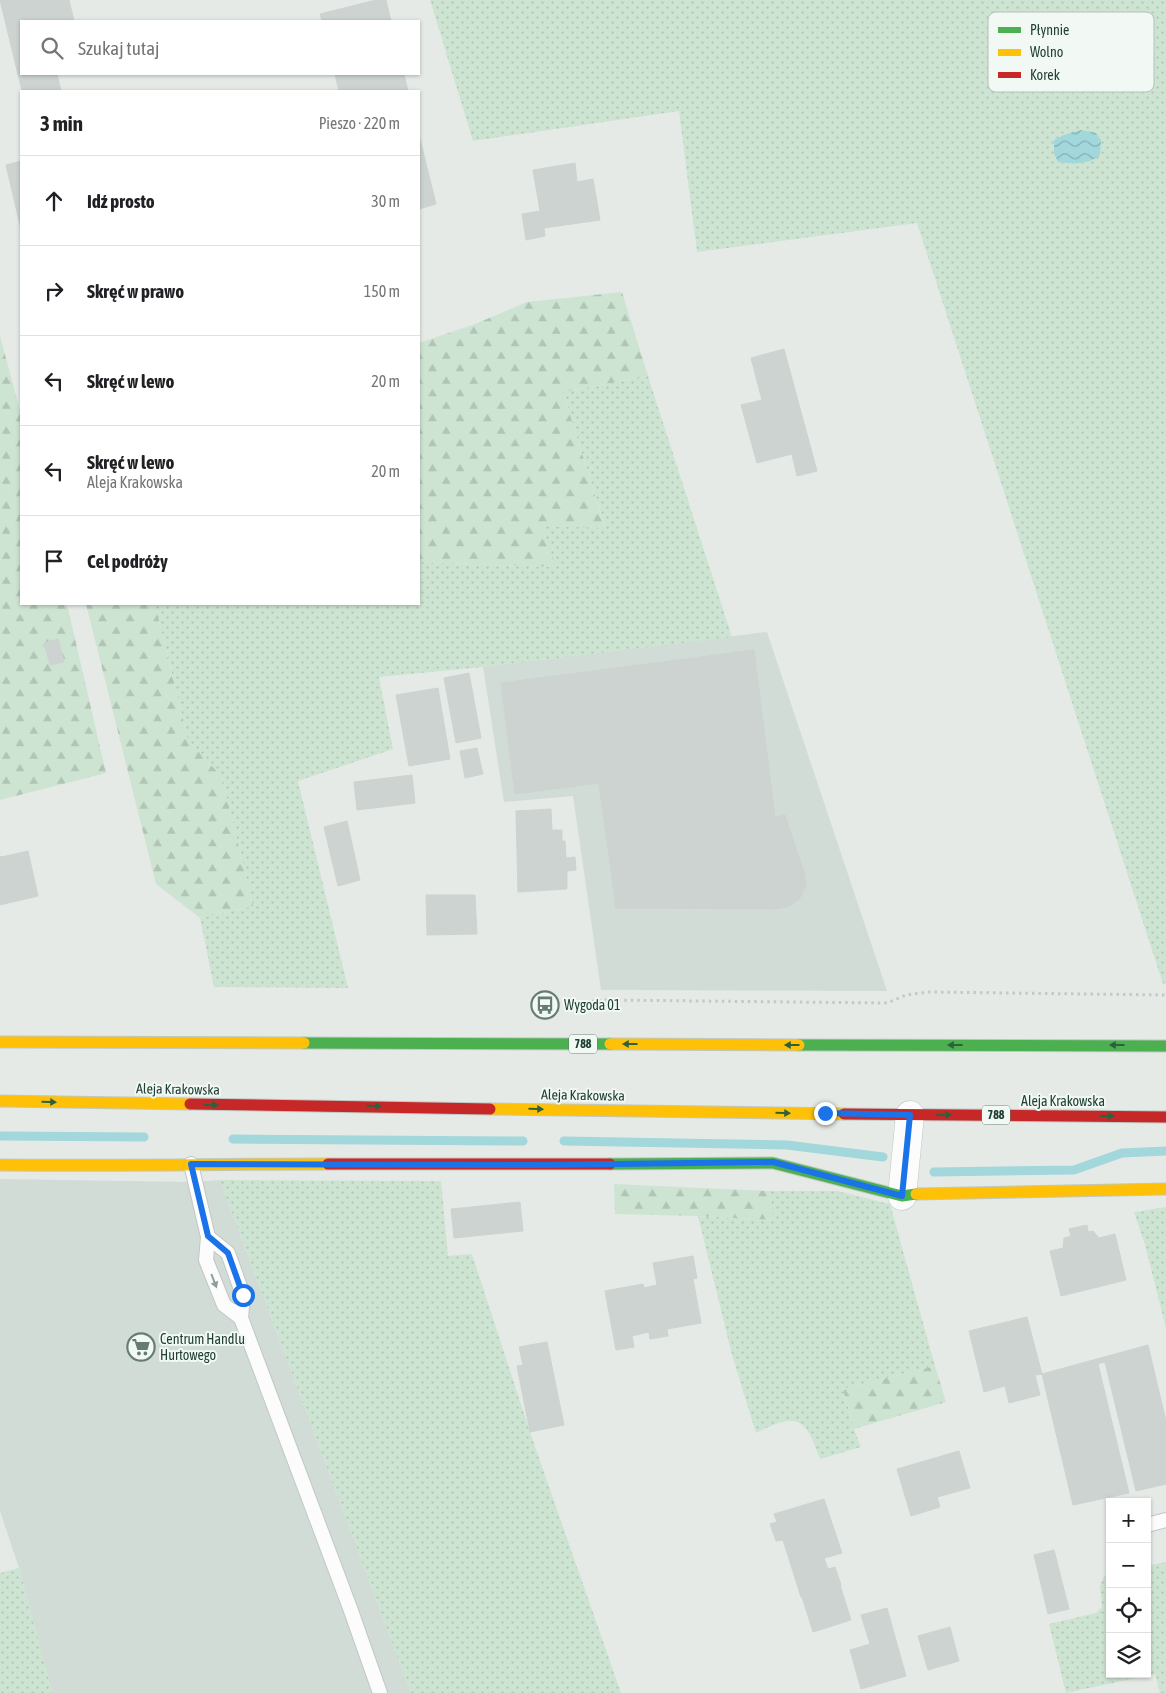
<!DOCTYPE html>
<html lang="pl">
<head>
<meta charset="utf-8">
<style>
  body { margin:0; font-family:"Asap Condensed",sans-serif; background:#f6f6f6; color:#202124 }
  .controls { position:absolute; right:15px; bottom:15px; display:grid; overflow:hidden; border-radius:0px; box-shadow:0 1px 4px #0004 }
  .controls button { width:45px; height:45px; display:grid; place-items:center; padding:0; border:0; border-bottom:1px solid #e0e0e0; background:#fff; color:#202124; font:25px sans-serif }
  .stop { position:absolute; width:15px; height:15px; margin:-11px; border:4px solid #1a73e8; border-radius:50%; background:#fff }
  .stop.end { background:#1a73e8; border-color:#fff; box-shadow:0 1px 5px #0008 }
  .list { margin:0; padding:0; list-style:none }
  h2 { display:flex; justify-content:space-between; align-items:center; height:65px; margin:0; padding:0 20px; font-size:21px }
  h2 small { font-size:16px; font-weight:400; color:#757577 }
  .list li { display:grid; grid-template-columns:32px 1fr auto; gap:15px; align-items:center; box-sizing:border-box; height:90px; padding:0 20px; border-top:1px solid #e0e0e0 }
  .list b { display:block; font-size:19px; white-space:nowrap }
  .list p { margin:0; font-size:16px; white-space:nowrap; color:#757577 }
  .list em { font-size:16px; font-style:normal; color:#757577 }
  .icon { flex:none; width:28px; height:28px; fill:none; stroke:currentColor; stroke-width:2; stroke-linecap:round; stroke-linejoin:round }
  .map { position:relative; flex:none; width:1166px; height:1693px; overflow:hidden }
  .search { position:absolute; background:#fff; box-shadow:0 1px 4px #0004; left:20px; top:20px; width:400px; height:55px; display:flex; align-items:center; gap:12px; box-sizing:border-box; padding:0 18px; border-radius:0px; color:#757577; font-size:19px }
  .panel { position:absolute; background:#fff; box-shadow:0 1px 4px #0004; left:20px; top:90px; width:400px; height:515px; border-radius:0px }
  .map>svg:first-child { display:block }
  .built { fill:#d2dcd7 }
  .grass { fill:url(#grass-dots) }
  .forest { fill:url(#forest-firs) }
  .water { fill:url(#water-waves) }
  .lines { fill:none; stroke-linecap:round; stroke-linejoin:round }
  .stream { stroke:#a2d7dc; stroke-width:9 }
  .building { fill:#ccd3d0; stroke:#cdd3d0 }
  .lane-casing { stroke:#c2c7c4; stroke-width:16 }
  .street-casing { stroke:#c2c7c4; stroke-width:29 }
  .fast-casing { stroke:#c0c8c4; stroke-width:13 }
  .slow-casing { stroke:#c0c8c4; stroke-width:13 }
  .jam-casing { stroke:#c0c8c4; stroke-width:13 }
  .path { stroke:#c1cac5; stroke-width:3; stroke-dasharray:2.5 4; stroke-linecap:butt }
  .lane { stroke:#fbfcfb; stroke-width:14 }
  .street { stroke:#fbfcfb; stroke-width:28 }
  .fast { stroke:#4caf50; stroke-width:11 }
  .slow { stroke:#ffc107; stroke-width:11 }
  .jam { stroke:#c62828; stroke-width:11 }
  .oneway { fill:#2d613d }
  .oneway2 { fill:#8e9e98 }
  .route { stroke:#1a73e8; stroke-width:6 }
  .labels { text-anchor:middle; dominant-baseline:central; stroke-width:4; stroke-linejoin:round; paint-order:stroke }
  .shield { fill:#f2f9f5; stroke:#5f786f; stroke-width:1 }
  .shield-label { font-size:12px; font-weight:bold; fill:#204035 }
  .poi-label { font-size:14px; fill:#204035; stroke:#f2f9f5; text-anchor:start }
  .street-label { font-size:14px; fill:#204035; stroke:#f2f9f5 }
  .key { fill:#f2f9f5; stroke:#b3c2bb; stroke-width:1 }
  .key-label { font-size:14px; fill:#204035 }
</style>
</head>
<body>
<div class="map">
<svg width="1166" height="1693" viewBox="0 0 1166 1693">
  <defs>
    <pattern id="grass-dots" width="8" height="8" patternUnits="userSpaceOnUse" patternTransform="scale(1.25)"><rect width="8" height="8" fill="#cde4d2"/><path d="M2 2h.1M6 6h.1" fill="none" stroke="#b0c5b5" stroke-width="1.8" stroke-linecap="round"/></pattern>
    <pattern id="forest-firs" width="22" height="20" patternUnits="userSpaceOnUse" patternTransform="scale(1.25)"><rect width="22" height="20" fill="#cde4d2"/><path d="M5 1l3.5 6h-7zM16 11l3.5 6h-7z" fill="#b0c5b5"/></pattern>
    <pattern id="water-waves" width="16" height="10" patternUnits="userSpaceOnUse" patternTransform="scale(1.25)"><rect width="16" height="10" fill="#a2d7dc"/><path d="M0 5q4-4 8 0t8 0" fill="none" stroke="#84b0b3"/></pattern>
  </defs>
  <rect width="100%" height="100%" fill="#e5eae7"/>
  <g class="built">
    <polygon points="767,632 887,991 601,990 573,796 504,802 483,667"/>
    <polygon points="0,1179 194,1182 220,1180 411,1693 52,1693 19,1568 0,1511"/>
  </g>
  <g class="grass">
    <polygon points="430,0 1166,0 1166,984 1163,984 917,223 697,252 679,111 473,141"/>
    <polygon points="648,376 732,637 483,667 379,677 393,749 298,781 348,988 214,987 200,918 253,906 222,777 188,740 155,604 419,604 419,562 555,567 542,526 605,527 563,392"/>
    <polygon points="220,1180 441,1181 448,1256 472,1254 530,1432 621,1693 411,1693"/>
    <path d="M769 1191H837L890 1204 935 1366 843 1389 854 1429 861 1447 820 1459C805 1416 797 1412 756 1433L732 1355 698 1216 774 1220Z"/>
    <polygon points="1166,1207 1166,1328 1145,1245 1134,1212"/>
    <polygon points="1166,1562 1166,1693 1160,1693 1155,1674 1066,1693 1049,1624 1096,1613 1102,1607 1100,1586 1104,1576 1110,1574 1110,1674 1147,1674 1147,1566"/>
    <polygon points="19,1568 51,1688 52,1693 0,1693 0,1573"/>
  </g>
  <g class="forest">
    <polygon points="622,292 648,376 563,392 605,528 542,526 556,567 419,562 419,343 475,324 527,302"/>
    <polygon points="0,336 21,414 21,604 67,604 106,773 0,800"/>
    <polygon points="86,604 155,604 188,740 222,777 253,906 200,918 156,884"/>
    <polygon points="614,1184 769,1191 775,1220 698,1216 615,1214"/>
    <polygon points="935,1366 946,1402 854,1429 843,1389"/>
  </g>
  <path class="water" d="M1081 130 1096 133 1101 140 1100 155C1088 165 1073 164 1058 162L1054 153V140L1064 135Z"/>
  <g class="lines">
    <g class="stream">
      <polyline points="0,1136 144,1137"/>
      <polyline points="233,1139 523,1141"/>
      <polyline points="564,1141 787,1145 883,1157"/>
      <polyline points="934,1172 1074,1170 1122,1153 1166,1151"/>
    </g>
  </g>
  <g class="building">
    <polygon points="0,0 39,0 44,21 21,21 21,74 57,74 61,91 22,91"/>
    <polygon points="39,0 69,0 74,21 44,21"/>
    <polygon points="376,0 386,0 391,21 322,21 320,14"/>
    <polygon points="335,74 404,74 408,91 339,91"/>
    <polygon points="419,135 436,204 419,209"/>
    <polygon points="21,161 21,229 6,165"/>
    <polygon points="575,163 577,182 593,179 600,220 544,228 545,236 526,240 522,214 540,211 533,170"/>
    <polygon points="784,349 817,471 797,476 792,454 757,463 741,405 762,400 751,358"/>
    <polygon points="58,639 64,662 50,665 44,643"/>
    <polygon points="754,650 775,817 785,815 804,872 806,886 800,898 790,906 777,909 616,908 599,783 515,794 501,683"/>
    <polygon points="469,673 481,738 456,743 444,678"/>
    <polygon points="438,688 450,759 409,766 396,695"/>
    <polygon points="477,748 483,774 465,778 460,751"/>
    <polygon points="412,775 415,803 357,810 354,782"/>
    <polygon points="551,809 552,830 562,830 562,841 565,841 566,858 575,857 576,870 567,871 567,889 518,892 516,811"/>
    <polygon points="347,821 360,880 338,886 324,827"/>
    <polygon points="28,851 38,896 17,901 6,856"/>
    <polygon points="6,856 17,901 0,905 0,857"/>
    <polygon points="426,895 475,895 477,934 427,935"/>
    <polygon points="520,1202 523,1231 454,1238 451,1209"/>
    <polygon points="1087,1225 1088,1232 1093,1231 1099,1238 1115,1234 1126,1280 1061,1296 1050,1251 1063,1248 1064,1238 1071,1236 1069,1229"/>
    <polygon points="693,1256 697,1278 693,1279 701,1323 667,1329 668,1336 650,1339 649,1332 632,1336 634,1347 616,1350 605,1291 643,1284 644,1288 657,1285 653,1263"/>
    <polygon points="1027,1317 1042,1374 1035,1375 1040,1395 1009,1403 1005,1386 984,1392 969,1331"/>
    <polygon points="547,1342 564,1425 530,1432 517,1366 523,1365 519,1347"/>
    <polygon points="1148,1345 1166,1421 1166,1484 1136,1491 1105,1362 1098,1364 1129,1493 1073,1505 1042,1374"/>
    <polygon points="959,1451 970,1488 937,1497 940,1507 911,1516 897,1469"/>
    <polygon points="824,1499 842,1553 824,1558 828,1569 835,1567 841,1585 801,1597 783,1540 776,1541 770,1524 777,1522 774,1514"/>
    <polygon points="1054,1550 1069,1609 1048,1614 1034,1555"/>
    <polygon points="840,1585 851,1620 813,1632 802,1597"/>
    <polygon points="887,1608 906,1676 861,1689 850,1650 870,1644 861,1615"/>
    <polygon points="950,1627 959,1661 928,1670 918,1636"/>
  </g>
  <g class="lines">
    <g class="lane-casing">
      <g id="lane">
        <polyline points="191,1164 208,1237 206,1260 224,1305 241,1318"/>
        <polyline points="208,1237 228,1253 243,1295 241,1318 350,1608 380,1693"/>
        <polyline points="1147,1525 1166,1520"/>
      </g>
    </g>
    <g class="street-casing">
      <polyline id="street" points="902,1196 910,1115"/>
    </g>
    <g class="fast-casing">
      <g id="fast">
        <polyline points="304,1043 610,1044"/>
        <polyline points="799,1045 1166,1046"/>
        <polyline points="610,1164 773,1163 902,1196 916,1194"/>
      </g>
    </g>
    <g class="slow-casing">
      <g id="slow">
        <polyline points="0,1042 304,1043"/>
        <polyline points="610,1044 799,1045"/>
        <polyline points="0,1101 190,1104"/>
        <polyline points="490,1109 844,1114"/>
        <path d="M0 1165C109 1166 218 1164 328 1164"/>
        <polyline points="916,1194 1166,1189"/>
      </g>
    </g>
    <g class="jam-casing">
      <g id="jam">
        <polyline points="190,1104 490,1109"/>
        <polyline points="844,1114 1166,1117"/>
        <polyline points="328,1164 610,1164"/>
      </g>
    </g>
    <polyline class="path" points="566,1004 605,1000 887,1003 906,995 929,992 1166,995"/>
    <use href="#lane" class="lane"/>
    <use href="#street" class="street"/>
    <use href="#fast" class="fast"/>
    <use href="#slow" class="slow"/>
    <use href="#jam" class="jam"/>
  </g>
  <defs><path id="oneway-solid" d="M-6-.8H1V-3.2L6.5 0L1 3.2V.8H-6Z" transform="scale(1.25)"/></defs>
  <g class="oneway">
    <use href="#oneway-solid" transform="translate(630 1044) rotate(-180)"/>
    <use href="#oneway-solid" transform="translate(792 1045) rotate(-180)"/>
    <use href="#oneway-solid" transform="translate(955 1045) rotate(-180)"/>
    <use href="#oneway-solid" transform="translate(1117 1045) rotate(-180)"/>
    <use href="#oneway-solid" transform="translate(49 1102) rotate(1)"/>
    <use href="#oneway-solid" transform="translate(211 1105)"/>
    <use href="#oneway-solid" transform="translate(374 1106) rotate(1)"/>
    <use href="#oneway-solid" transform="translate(536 1109) rotate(1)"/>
    <use href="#oneway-solid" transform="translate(783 1113) rotate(1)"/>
    <use href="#oneway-solid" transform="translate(944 1115)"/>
    <use href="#oneway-solid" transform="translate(1107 1116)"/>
  </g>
  <use class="oneway2" href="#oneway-solid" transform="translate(214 1281) rotate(69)"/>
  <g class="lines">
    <polyline class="route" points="243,1295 228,1253 208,1236 191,1164 543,1165 773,1162 902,1196 910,1115 825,1113"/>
  </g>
  <defs>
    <g id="bus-ring" transform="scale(1.4375)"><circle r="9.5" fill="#f2f9f5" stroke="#657c73" stroke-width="1.5"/><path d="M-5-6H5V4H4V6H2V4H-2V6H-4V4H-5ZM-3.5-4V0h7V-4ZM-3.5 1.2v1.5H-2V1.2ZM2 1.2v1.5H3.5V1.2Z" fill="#657c73"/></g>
    <g id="supermarket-ring" transform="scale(1.4375)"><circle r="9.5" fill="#f2f9f5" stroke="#657c73" stroke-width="1.5"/><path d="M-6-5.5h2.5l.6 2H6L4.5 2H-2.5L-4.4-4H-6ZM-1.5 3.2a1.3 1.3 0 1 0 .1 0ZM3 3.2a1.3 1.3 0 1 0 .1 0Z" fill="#657c73"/></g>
  </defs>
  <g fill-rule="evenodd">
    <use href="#bus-ring" x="545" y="1005"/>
    <use href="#supermarket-ring" x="141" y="1347"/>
  </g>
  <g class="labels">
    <g class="shield">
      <rect x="569" y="1034.5" width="28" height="19" rx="4"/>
      <rect x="982" y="1105.5" width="28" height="19" rx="4"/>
    </g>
    <g class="shield-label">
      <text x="583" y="1044">788</text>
      <text x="996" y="1115">788</text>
    </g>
    <g class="poi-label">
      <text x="564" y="1005">Wygoda 01</text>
      <text x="160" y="1339">Centrum Handlu<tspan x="160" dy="16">Hurtowego</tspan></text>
    </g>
    <g class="street-label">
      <text transform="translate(178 1089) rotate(1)">Aleja Krakowska</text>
      <text transform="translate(583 1095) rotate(1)">Aleja Krakowska</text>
      <text x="1063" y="1101">Aleja Krakowska</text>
    </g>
  </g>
  <rect x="988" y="12" width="166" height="80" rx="8" class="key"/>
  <rect x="998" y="27" width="23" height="6" fill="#4caf50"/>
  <rect x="998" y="49" width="23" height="7" fill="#ffc107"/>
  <rect x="998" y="72" width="23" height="6" fill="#c62828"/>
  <g class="key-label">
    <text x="1030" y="35">Płynnie</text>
    <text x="1030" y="57">Wolno</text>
    <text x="1030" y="80">Korek</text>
  </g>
</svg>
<div class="controls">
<button>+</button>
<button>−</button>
<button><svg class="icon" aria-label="locate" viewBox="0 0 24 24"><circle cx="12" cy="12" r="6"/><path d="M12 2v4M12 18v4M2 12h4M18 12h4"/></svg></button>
<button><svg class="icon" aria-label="layers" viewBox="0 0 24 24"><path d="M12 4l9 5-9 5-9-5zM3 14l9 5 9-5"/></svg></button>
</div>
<div class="stop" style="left:243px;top:1295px"></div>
<div class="stop end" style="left:825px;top:1113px"></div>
<div class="search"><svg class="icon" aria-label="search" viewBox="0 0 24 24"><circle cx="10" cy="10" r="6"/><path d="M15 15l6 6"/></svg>Szukaj tutaj</div>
<section class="panel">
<h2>3 min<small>Pieszo · 220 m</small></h2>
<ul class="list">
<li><svg class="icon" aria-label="ahead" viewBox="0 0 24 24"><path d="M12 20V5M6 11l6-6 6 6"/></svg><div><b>Idź prosto</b></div><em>30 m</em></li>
<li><svg class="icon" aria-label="right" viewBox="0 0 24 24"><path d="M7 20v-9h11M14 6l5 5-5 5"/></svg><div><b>Skręć w prawo</b></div><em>150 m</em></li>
<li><svg class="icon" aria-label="left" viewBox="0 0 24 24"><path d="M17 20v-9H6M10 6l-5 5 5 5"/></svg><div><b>Skręć w lewo</b></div><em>20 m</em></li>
<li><svg class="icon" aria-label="left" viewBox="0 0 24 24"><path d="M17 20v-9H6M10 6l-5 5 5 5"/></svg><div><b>Skręć w lewo</b><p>Aleja Krakowska</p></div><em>20 m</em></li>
<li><svg class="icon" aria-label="arrive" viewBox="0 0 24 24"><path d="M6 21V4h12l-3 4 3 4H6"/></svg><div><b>Cel podróży</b></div></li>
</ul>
</section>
</div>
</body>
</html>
